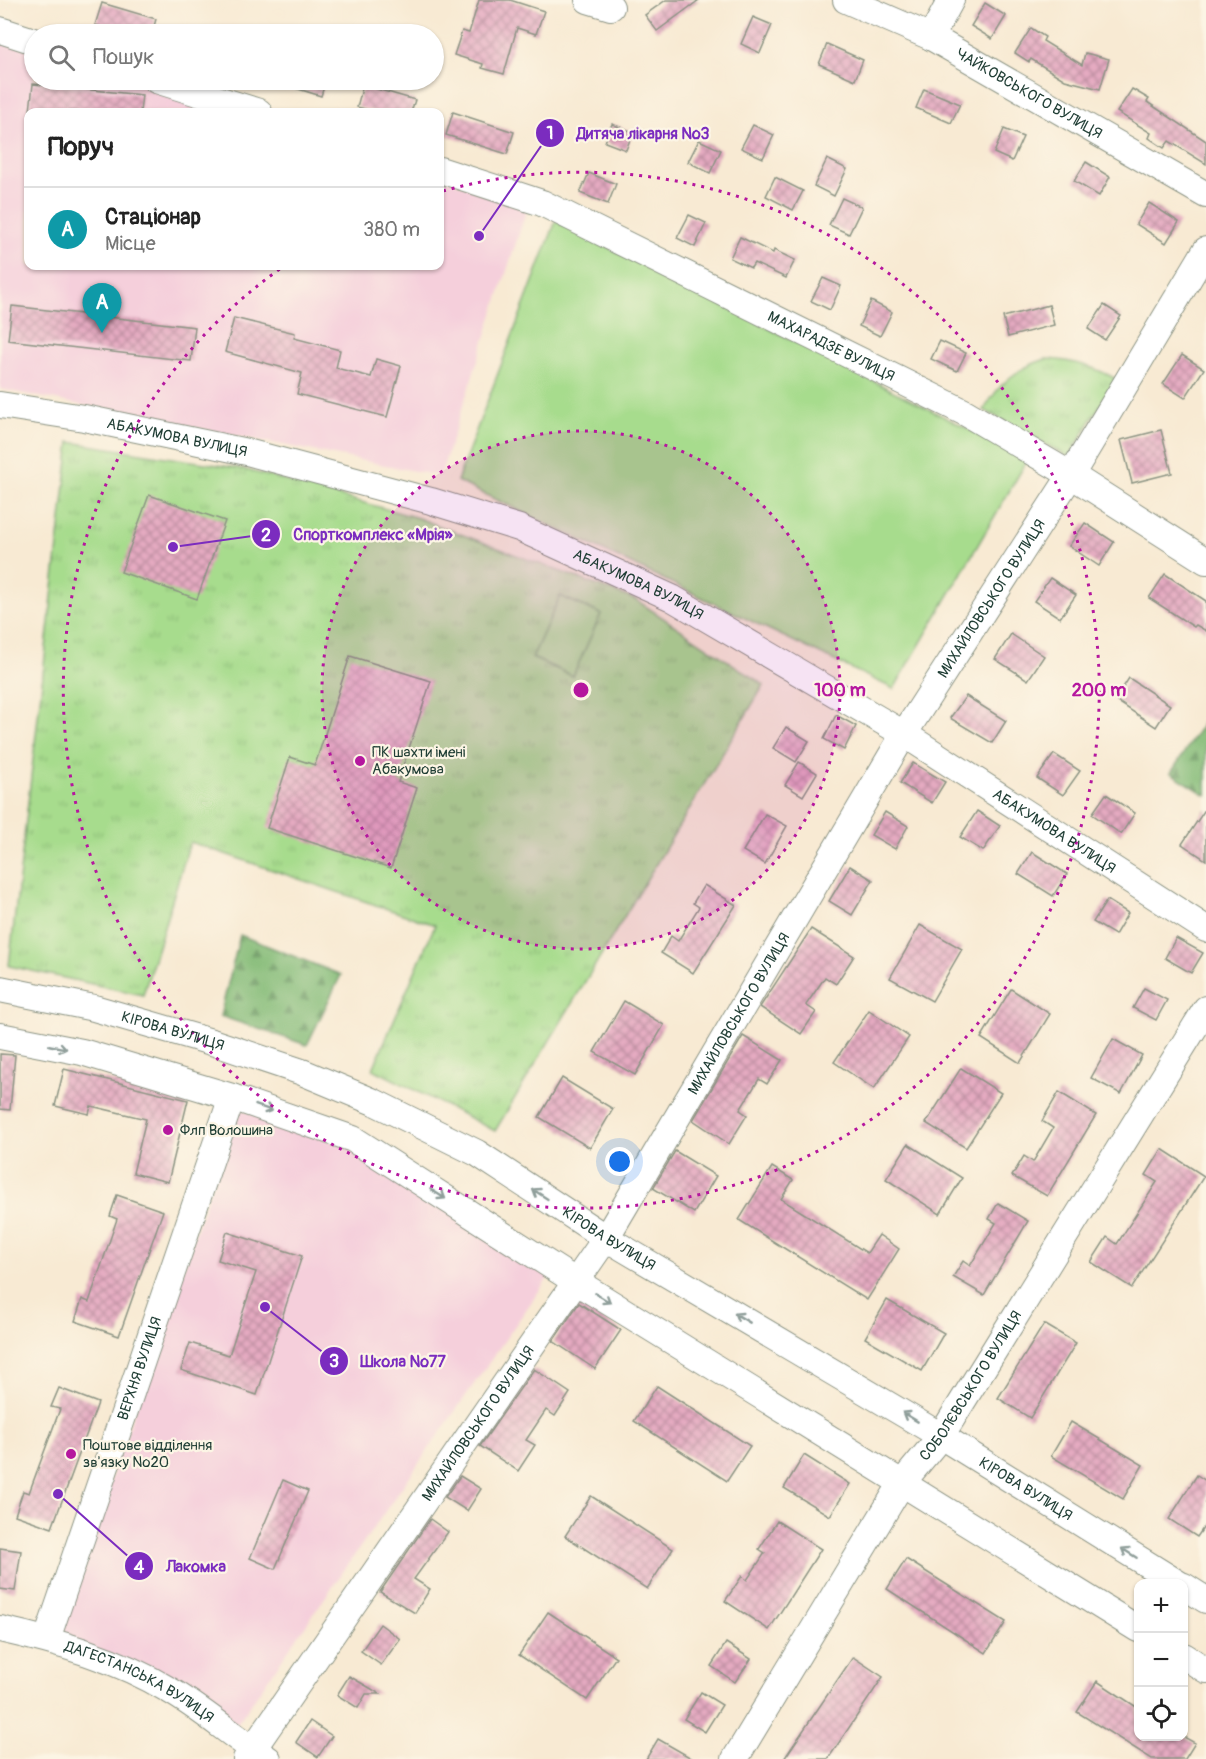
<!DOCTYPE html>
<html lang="uk">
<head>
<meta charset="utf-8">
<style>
  body { margin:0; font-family:Pangolin,sans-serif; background:#f2f2f2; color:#222 }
  .controls { position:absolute; right:18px; bottom:18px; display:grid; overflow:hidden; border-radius:12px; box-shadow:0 2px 4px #0004 }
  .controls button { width:54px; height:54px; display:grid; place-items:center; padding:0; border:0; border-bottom:2px solid #e0e0e0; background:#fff; color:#222; font:30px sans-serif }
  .you { position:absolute; left:620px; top:1162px; width:21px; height:21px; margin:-15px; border:4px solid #fff; border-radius:50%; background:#1a73e8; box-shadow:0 0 0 9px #1a73e833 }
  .badge { display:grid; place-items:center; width:39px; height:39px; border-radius:50%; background:#b45309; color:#fff; font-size:20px; font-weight:700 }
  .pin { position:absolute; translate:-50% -50px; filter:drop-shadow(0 2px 3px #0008) }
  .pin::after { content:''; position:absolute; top:32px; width:21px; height:18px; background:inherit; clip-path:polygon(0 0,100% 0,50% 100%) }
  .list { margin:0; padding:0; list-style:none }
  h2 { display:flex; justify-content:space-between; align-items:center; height:78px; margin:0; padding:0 24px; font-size:26px }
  h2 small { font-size:20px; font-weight:400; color:#767676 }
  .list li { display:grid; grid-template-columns:39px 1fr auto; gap:18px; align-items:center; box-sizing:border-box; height:84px; padding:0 24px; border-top:2px solid #e0e0e0 }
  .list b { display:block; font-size:22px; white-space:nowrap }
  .list p { margin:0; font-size:20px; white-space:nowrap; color:#767676 }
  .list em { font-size:20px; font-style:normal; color:#767676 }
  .icon { flex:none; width:33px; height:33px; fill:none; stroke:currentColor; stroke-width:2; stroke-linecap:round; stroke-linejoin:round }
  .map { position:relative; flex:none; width:1206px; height:1759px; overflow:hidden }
  .search { position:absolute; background:#fff; box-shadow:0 2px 4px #0004; left:24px; top:24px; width:420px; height:66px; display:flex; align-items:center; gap:15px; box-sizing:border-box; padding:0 21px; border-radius:33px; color:#767676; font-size:22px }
  .panel { position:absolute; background:#fff; box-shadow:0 2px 4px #0004; left:24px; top:108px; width:420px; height:162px; border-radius:12px }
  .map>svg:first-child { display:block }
  .built { fill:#f5cfdb }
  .grass { fill:url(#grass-tufts); stroke:#638c60; stroke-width:1.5 }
  .forest { fill:url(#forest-firs); stroke:#527c56; stroke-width:1.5 }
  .garden { fill:#a7dc8d; stroke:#638c60; stroke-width:1.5 }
  .building { fill:url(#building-cross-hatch) }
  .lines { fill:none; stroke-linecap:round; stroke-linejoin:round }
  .minor-casing { stroke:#8c9484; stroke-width:28 }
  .minor { stroke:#fff; stroke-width:26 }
  .oneway { stroke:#8f9e9a }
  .ring { fill:none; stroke:#b5179e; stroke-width:3; stroke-dasharray:3 6 }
  .poi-dot { fill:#b5179e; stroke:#fcf5e5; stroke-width:2 }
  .labels { text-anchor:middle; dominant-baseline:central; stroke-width:4.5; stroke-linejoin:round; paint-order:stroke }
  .street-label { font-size:15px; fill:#1f3d34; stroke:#fcf5e5 }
  .poi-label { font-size:15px; fill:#1f3d34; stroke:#fcf5e5; text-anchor:start }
  .centre { fill:#b5179e; stroke:#fcf5e5; stroke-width:3 }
  .ring-label { font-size:18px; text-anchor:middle; font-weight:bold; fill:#b5179e; stroke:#fcf5e5; stroke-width:4.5; stroke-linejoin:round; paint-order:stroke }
  .leader { fill:none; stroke:#7b2cbf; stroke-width:2 }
  .callout-dot { fill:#7b2cbf; stroke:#fcf5e5; stroke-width:2 }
  .mark-label { font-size:18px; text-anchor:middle; font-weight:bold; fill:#fff }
  .callout-label { font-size:16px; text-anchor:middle; font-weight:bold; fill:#7b2cbf; stroke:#fcf5e5; stroke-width:4.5; stroke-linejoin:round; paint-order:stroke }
</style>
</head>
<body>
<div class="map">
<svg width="1206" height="1759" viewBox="0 0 1206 1759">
  <defs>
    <pattern id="grass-tufts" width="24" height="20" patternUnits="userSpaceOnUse" patternTransform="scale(1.5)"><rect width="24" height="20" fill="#a7dc8d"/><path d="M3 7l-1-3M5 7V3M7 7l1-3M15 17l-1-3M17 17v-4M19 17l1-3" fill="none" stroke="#8fbe7a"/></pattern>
    <pattern id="forest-firs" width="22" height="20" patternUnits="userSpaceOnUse" patternTransform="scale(1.5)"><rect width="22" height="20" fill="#85bc78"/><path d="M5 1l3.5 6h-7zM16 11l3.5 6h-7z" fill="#6c9a63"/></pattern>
    <pattern id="building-cross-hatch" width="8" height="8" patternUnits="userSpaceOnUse" patternTransform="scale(1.5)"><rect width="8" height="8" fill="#e5aac1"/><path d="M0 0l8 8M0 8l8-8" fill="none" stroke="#b98c9e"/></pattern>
  </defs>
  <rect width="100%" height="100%" fill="#fcf5e5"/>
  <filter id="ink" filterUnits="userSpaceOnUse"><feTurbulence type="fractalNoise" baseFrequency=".0167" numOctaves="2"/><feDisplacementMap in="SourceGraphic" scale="12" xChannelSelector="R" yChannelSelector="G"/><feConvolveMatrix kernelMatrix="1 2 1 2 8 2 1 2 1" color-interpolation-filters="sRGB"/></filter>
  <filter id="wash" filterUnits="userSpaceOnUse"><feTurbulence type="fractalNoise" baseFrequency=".008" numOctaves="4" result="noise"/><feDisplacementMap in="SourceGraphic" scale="24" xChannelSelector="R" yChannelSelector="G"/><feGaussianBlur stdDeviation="1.35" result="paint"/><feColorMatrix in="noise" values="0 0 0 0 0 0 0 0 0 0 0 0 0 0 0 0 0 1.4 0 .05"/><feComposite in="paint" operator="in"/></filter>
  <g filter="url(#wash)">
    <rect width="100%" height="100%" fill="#f8ead3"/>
    <g class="built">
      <polygon points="0,40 34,51 34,80 125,80 231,112 28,112 28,266 440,266 440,178 528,206 440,476 0,389"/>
      <polygon points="238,1109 348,1147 553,1271 236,1725 57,1637"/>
    </g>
    <g class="grass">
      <path d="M1046 359C1072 360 1093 366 1116 379L1069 457 984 410C999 383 1017 368 1046 359Z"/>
      <polygon points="70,442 243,469 418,518 636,600 764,685 495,1131 373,1069 435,925 190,842 143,995 9,966"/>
    </g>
    <g class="forest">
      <polygon points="1206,718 1206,795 1171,773"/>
      <polygon points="240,935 341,975 307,1045 220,1016"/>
    </g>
    <g class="garden">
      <polygon points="556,221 1028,459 894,689 457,481"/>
      <polygon points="560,596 601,614 573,676 532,658"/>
    </g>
    <g id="blocks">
      <g class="building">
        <polygon points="479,0 510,0 544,11 536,34 517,28 504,74 482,68 483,64 454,55 462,31 469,33"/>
        <polygon points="666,0 699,0 657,31 645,15"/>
        <polygon points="102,3 156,19 152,34 128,34 95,25"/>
        <polygon points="985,3 1006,16 992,39 971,26"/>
        <polygon points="753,17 772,25 760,53 741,44"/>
        <polygon points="1031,28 1045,37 1043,41 1082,65 1085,53 1109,59 1100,89 1065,80 1031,59 1029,62 1015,53"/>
        <polygon points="827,44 863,60 855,80 819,64"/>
        <polygon points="280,80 326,80 321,96 279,83"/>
        <polygon points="33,84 142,95 140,112 30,111"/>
        <polygon points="363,85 415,100 411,112 376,112 357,107"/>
        <polygon points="924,89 960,104 951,123 916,108"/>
        <polygon points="1132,89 1149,99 1147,102 1206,141 1206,164 1169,141 1164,148 1149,138 1151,133 1117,112"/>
        <polygon points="453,112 514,132 507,154 446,135"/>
        <polygon points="612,124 633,132 626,150 605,142"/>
        <polygon points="753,125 774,135 763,158 741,148"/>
        <polygon points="1004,129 1023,137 1012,161 994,153"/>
        <polygon points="699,140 721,150 710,173 688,162"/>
        <polygon points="827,159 847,169 834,196 814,186"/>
        <polygon points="1086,162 1110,177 1099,196 1074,181"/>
        <polygon points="589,173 616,184 608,204 580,193"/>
        <polygon points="775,177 803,191 793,210 766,196"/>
        <polygon points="842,198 862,207 849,234 829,225"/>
        <polygon points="1149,203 1179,222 1166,243 1136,224"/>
        <polygon points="689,215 706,223 695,247 677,238"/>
        <polygon points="740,237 773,253 774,250 795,260 786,278 754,263 751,268 730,258"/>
        <polygon points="823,278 841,286 830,310 811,301"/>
        <polygon points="871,301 892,312 880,336 859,326"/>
        <polygon points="1049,305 1054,325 1008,337 1003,317"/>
        <polygon points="1104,305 1121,316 1105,340 1088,329"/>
        <polygon points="12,306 195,327 191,361 8,340"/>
        <polygon points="234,318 295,333 294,338 340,350 336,368 371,377 376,359 401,366 387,417 297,394 302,373 225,352"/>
        <polygon points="940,341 966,353 957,371 931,359"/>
        <polygon points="1182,355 1204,369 1185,398 1163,384"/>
        <polygon points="1161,430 1172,473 1132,483 1121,440"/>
        <polygon points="149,495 225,521 197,599 121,572"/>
        <polygon points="1085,523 1114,542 1099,566 1069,546"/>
        <polygon points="1165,574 1206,601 1206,631 1196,625 1194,627 1149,598"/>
        <polygon points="1050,578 1076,595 1060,618 1034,601"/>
        <polygon points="1011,634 1044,656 1028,680 995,659"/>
        <polygon points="350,656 431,681 398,782 417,788 391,868 267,828 290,757 315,765"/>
        <polygon points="1129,678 1170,705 1156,727 1115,700"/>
        <polygon points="966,696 1006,721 992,743 950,718"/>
        <polygon points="836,715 856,726 844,750 824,739"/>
        <polygon points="786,727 809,741 796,762 773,748"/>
        <polygon points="1054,754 1080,771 1063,795 1037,778"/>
        <polygon points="799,762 817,773 803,796 785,785"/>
        <polygon points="913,763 945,782 932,803 900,783"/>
        <polygon points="1106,794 1135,813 1121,834 1092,814"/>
        <polygon points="1206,808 1206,860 1182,844"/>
        <polygon points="977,811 1000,826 983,851 960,837"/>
        <polygon points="885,812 908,826 895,849 871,835"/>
        <polygon points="765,814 787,826 765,864 743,851"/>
        <polygon points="1032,852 1067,874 1053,896 1018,874"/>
        <polygon points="850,866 873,880 852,915 829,901"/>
        <polygon points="704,885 736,905 693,973 661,953 671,936 678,941 699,907 693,903"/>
        <polygon points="1107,900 1128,913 1115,935 1093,922"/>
        <polygon points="920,925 962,949 932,1001 890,978"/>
        <polygon points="811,929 854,956 836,984 825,977 806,1005 816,1012 801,1034 760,1007"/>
        <polygon points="1176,938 1203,953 1191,973 1165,958"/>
        <polygon points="1144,988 1167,1000 1156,1020 1133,1008"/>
        <polygon points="1011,989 1050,1014 1020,1063 981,1038"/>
        <polygon points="624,1001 664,1025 635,1075 594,1052"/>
        <polygon points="869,1010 909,1037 874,1089 834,1062"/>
        <polygon points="743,1036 782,1060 767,1084 759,1079 740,1110 747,1115 729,1144 693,1120"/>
        <polygon points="1113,1039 1142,1055 1121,1094 1091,1078"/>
        <polygon points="0,1054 15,1055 10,1110 0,1109"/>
        <polygon points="961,1068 1001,1093 966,1148 926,1123"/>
        <polygon points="64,1069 188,1100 168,1182 133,1173 146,1119 91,1106 89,1114 55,1106"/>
        <polygon points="562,1078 613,1109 590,1148 539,1117"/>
        <polygon points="1059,1092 1096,1115 1047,1196 1012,1176 1024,1156 1033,1162 1053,1128 1042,1121"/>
        <polygon points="908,1144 962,1178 940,1214 886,1179"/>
        <polygon points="1162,1149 1204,1176 1132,1288 1091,1262 1107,1237 1117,1244 1157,1182 1146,1175"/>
        <polygon points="675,1151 716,1176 694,1213 653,1188"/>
        <polygon points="772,1167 793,1180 781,1199 867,1253 879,1235 899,1249 867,1300 739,1220"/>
        <polygon points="117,1195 163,1211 119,1336 75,1321 82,1299 89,1302 117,1219 110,1216"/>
        <polygon points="998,1203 1028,1221 984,1295 953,1277 963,1261 970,1266 996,1223 989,1219"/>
        <polygon points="227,1232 302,1256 257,1395 181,1370 190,1343 229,1355 256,1272 218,1260"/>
        <polygon points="887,1300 944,1333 922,1371 865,1338"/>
        <polygon points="579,1303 621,1330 595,1369 553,1341"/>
        <polygon points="1044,1324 1076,1343 1030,1418 998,1398"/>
        <polygon points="534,1369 570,1393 555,1416 546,1410 526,1440 535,1445 518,1471 480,1446"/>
        <polygon points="657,1386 750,1446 727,1481 634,1421"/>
        <polygon points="59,1388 98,1403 52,1528 15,1515 23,1491 29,1493 60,1409 51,1407"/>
        <polygon points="1071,1422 1143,1465 1123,1499 1051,1456"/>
        <polygon points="804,1455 850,1484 830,1516 784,1488"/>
        <polygon points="1197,1475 1206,1481 1206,1524 1197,1537 1169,1519"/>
        <polygon points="460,1476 481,1489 467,1511 445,1497"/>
        <polygon points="283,1480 308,1491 275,1569 250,1558"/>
        <polygon points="591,1496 673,1549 647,1589 565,1536"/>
        <polygon points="430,1519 448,1532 414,1579 430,1589 415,1613 380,1592"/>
        <polygon points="777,1521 821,1549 769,1630 725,1601 742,1576 747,1580 765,1553 759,1549"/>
        <polygon points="0,1548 21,1551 15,1591 0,1589"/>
        <polygon points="906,1559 1006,1622 986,1653 887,1589"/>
        <polygon points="548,1612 616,1657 587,1700 519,1655"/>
        <polygon points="380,1624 400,1639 381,1665 361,1651"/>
        <polygon points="726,1643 751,1659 735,1682 711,1666"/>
        <polygon points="853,1657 883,1677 828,1759 784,1759"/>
        <polygon points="349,1676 370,1688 380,1694 366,1694 358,1708 337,1695"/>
        <polygon points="1097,1681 1138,1708 1138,1737 1184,1737 1195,1743 1185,1759 1152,1759 1077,1712"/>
        <polygon points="701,1692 722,1705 705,1732 684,1719"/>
        <polygon points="310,1721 332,1736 318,1757 296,1742"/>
        <polygon points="658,1739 693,1759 646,1759"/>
      </g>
    </g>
  </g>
  <g filter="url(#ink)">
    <use href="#blocks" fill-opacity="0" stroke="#8c9484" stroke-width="1.5"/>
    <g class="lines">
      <g class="minor-casing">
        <g id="minor">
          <polyline points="588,0 611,7"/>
          <path id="s1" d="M846 0 931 37 1206 195"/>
          <polyline points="0,30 34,41"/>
          <polyline points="931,37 951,0"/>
          <polyline points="156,80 259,112"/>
          <path id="s2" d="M440 170 542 203 966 413 1071 475 1206 561"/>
          <path id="s3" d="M0 405 84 418 247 452 431 501 519 528 672 598 904 734 1206 929"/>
          <path id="s4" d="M0 989 94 1008 215 1043 302 1072 374 1102 477 1153 606 1238 941 1436 1179 1584"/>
          <polyline points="0,1036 82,1052 232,1097 353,1139 575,1281 1138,1629"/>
          <polyline points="1184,1586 1206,1600"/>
          <path id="s5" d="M0 1629C58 1642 118 1659 169 1690 204 1710 234 1738 268 1759"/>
          <path id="s6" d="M47 1639 232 1097"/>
          <polyline points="1184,1656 1206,1670"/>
          <path id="s7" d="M246 1759 606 1238 904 734 1071 475 1206 250"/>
          <path id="s8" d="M735 1759 902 1483 941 1436 1206 1009"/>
        </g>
      </g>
      <use href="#minor" class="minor"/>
    </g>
    <defs><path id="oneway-shaft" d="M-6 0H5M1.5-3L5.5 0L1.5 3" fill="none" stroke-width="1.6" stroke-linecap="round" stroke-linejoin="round" transform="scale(1.5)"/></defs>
    <g class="oneway">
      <use href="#oneway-shaft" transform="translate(58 1047) rotate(11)"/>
      <use href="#oneway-shaft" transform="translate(264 1108) rotate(19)"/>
      <use href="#oneway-shaft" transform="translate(438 1194) rotate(32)"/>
      <use href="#oneway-shaft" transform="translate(540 1194) rotate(-147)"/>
      <use href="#oneway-shaft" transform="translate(603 1298) rotate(32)"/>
      <use href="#oneway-shaft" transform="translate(742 1318) rotate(-149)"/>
      <use href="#oneway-shaft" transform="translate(910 1417) rotate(-149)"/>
      <use href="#oneway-shaft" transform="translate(1129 1553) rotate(-148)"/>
    </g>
  </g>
  <circle cx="581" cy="690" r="259" fill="#b5179e" fill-opacity=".12"/>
  <g class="ring">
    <circle cx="581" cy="690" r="259"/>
    <path d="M443 191A518 518 0 1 1 284 266"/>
  </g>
  <g class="poi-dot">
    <circle cx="360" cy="761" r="6"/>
    <circle cx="168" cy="1130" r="6"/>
    <circle cx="71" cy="1454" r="6"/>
  </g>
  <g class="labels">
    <g class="street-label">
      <text stroke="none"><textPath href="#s1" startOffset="206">ЧАЙКОВСЬКОГО ВУЛИЦЯ</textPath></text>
      <text stroke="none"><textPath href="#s2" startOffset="430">МАХАРАДЗЕ ВУЛИЦЯ</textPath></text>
      <text stroke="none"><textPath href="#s3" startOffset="180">АБАКУМОВА ВУЛИЦЯ</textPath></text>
      <text stroke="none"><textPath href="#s3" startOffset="666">АБАКУМОВА ВУЛИЦЯ</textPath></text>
      <text stroke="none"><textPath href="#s7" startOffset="1380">МИХАЙЛОВСЬКОГО ВУЛИЦЯ</textPath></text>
      <text stroke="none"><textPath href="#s3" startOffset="1150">АБАКУМОВА ВУЛИЦЯ</textPath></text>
      <text stroke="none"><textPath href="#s7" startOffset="894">МИХАЙЛОВСЬКОГО ВУЛИЦЯ</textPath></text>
      <text stroke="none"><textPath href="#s4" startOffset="178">КІРОВА ВУЛИЦЯ</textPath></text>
      <text stroke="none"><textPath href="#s4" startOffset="664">КІРОВА ВУЛИЦЯ</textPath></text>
      <text stroke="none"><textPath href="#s6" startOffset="286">ВЕРХНЯ ВУЛИЦЯ</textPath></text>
      <text stroke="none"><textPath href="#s8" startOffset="442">СОБОЛЄВСЬКОГО ВУЛИЦЯ</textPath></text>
      <text stroke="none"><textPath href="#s7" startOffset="408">МИХАЙЛОВСЬКОГО ВУЛИЦЯ</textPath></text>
      <text stroke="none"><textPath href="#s4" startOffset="1150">КІРОВА ВУЛИЦЯ</textPath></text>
      <text stroke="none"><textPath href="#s5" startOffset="150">ДАГЕСТАНСЬКА ВУЛИЦЯ</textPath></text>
    </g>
    <g class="poi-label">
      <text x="372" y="752">ПК шахти імені<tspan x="372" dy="17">Абакумова</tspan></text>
      <text x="180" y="1130">Флп Волошина</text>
      <text x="83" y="1445">Поштове відділення<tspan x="83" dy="17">зв'язку №20</tspan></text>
    </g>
  </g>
  <circle cx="581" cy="690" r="9" class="centre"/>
  <g class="ring-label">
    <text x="840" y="696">100 m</text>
    <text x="1099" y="696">200 m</text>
  </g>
  <path class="leader" d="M479 236L550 133M173 547L266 534M265 1307L334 1361M58 1494L139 1566"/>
  <g class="callout-dot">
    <circle cx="479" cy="236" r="6"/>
    <circle cx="173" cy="547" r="6"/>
    <circle cx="265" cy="1307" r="6"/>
    <circle cx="58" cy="1494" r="6"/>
    <circle cx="550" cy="133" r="15"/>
    <circle cx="266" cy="534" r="15"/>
    <circle cx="334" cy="1361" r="15"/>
    <circle cx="139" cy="1566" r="15"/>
  </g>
  <g class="mark-label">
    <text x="550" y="139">1</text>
    <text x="266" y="541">2</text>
    <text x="334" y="1367">3</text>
    <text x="139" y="1573">4</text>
  </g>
  <g class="callout-label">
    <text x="643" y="139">Дитяча лікарня №3</text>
    <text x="373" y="540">Спорткомплекс «Мрія»</text>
    <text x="403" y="1367">Школа №77</text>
    <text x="196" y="1572">Лакомка</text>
  </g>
</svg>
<div class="controls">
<button>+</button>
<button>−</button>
<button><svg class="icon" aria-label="locate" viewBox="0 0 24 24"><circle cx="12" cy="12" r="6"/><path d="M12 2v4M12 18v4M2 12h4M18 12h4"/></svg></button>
</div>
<div class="you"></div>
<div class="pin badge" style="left:102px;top:333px;background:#0f9aa8">A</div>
<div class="search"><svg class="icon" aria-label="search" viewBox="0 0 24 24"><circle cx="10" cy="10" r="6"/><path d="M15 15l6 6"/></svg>Пошук</div>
<section class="panel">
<h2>Поруч<small></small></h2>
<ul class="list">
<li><span class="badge" style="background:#0f9aa8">A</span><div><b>Стаціонар</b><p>Місце</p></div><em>380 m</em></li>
</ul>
</section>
</div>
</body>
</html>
